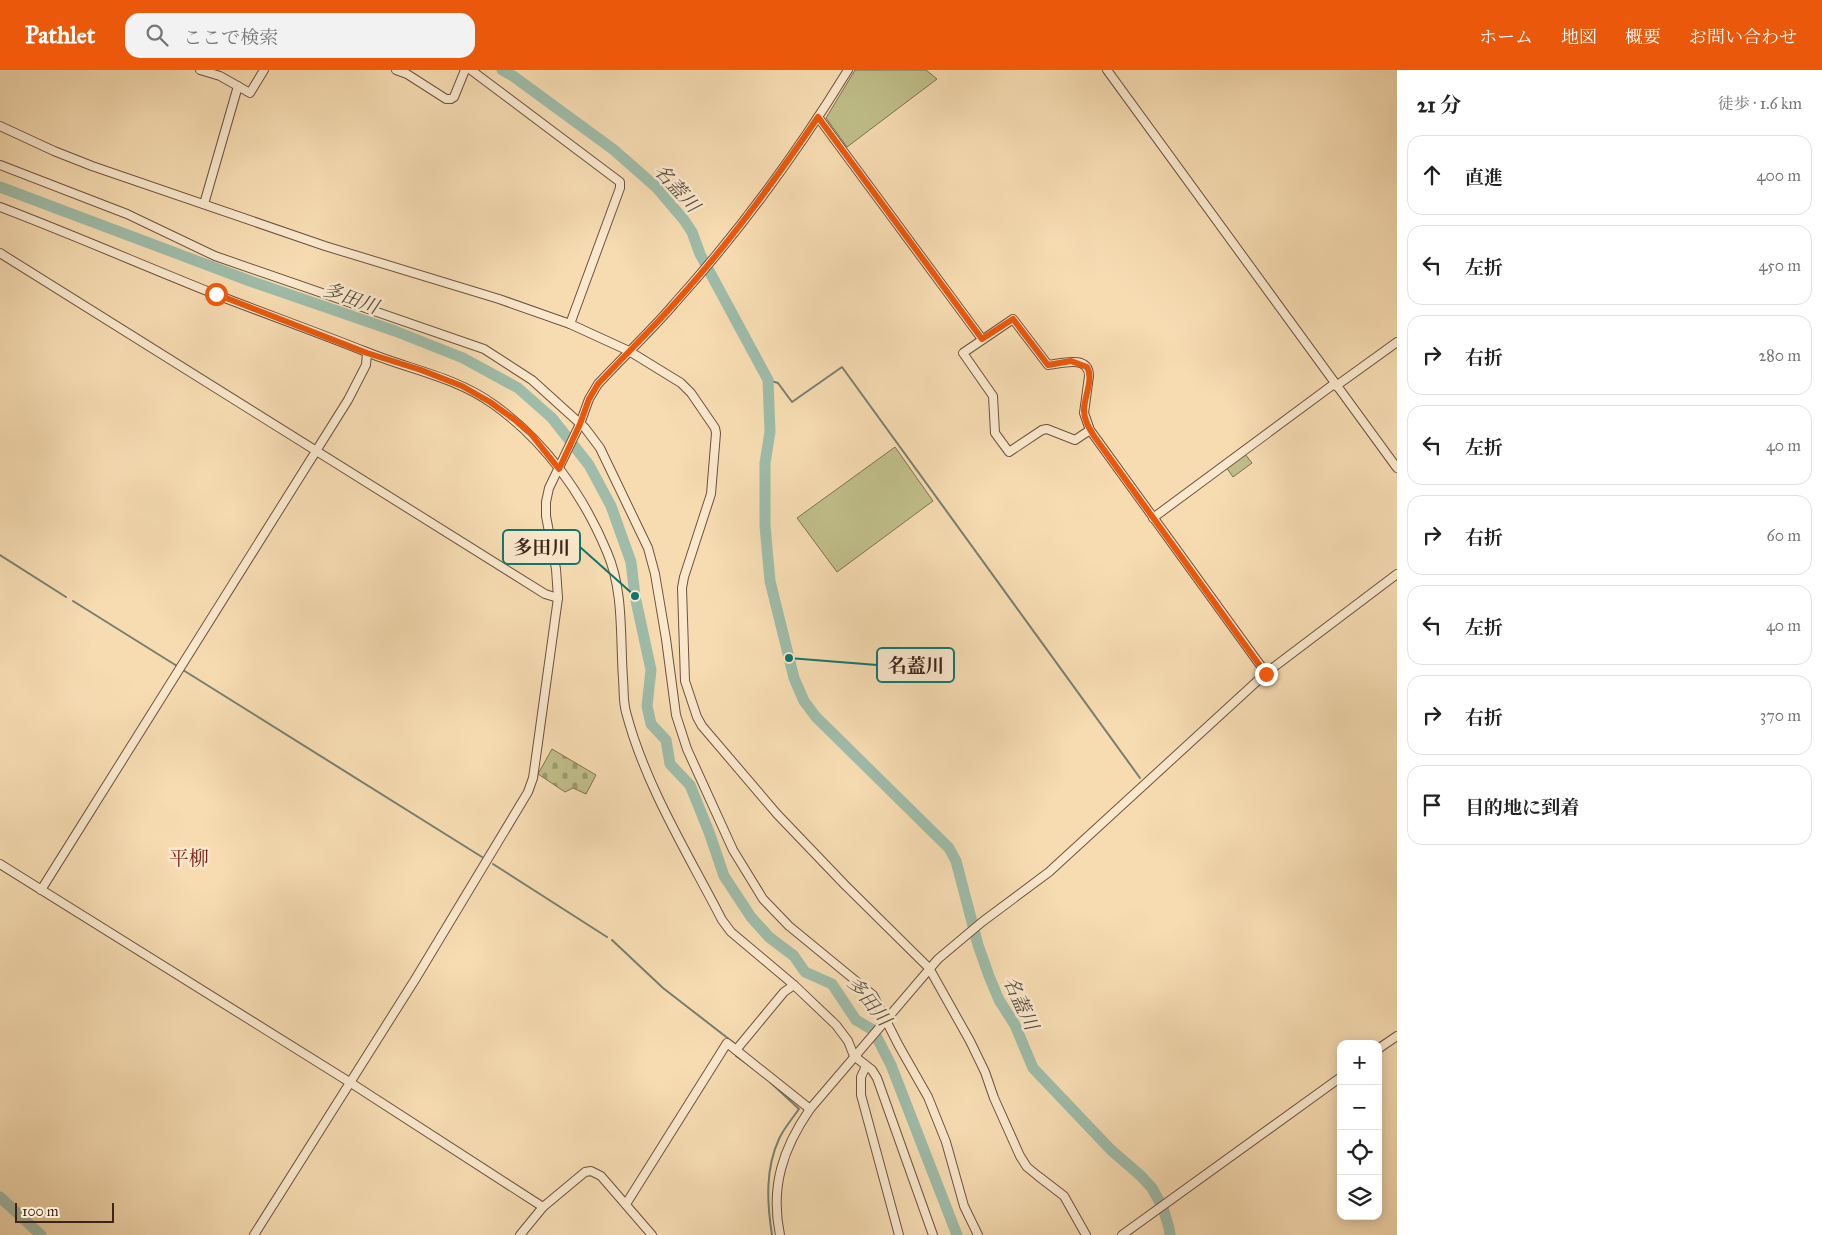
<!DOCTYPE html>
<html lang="ja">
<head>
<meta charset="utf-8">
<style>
  body { margin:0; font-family:"IM FELL Great Primer","Noto Serif JP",serif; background:#f2f2f2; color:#222 }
  .controls { position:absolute; right:15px; bottom:15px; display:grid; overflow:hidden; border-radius:10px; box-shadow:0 2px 12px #0003 }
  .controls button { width:45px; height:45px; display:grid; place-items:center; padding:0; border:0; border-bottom:1px solid #e0e0e0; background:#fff; color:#222; font:25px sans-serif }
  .scale { position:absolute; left:15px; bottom:12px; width:99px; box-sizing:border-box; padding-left:5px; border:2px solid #3f241a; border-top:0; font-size:14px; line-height:18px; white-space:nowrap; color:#3f241a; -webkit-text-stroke:4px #fae8cd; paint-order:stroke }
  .stop { position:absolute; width:15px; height:15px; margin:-11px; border:4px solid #ea580c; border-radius:50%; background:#fff }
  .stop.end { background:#ea580c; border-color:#fff; box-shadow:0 1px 5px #0008 }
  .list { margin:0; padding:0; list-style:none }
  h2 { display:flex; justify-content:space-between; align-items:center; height:65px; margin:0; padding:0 20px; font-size:21px }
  h2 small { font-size:16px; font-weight:400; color:#767676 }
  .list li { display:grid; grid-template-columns:32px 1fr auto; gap:15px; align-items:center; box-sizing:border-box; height:80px; margin:0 10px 10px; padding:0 10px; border:1px solid #e0e0e0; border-radius:15px }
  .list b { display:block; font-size:19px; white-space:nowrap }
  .list em { font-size:16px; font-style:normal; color:#767676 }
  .icon { flex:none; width:28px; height:28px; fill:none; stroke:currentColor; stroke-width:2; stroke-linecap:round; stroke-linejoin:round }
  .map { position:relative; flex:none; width:1397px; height:1165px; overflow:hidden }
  header { display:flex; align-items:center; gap:30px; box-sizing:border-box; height:70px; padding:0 25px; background:#ea580c; color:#fff }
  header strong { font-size:24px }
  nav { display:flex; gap:28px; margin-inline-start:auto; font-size:18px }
  .search { width:350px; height:45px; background:#f2f2f2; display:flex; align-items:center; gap:12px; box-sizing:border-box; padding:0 18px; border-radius:15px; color:#767676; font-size:19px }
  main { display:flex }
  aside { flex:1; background:#fff }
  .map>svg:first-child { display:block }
  .green { fill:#c0bf8a; stroke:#807252 }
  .cemetery { fill:url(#cemetery-stones); stroke:#807252 }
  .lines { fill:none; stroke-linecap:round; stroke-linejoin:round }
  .stream { stroke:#787f70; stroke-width:2 }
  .river { stroke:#9ebca9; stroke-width:11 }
  .minor-casing { stroke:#6d5240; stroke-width:10 }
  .minor { stroke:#fae8cd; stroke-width:8 }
  .route { stroke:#ea580c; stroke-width:6 }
  .labels { text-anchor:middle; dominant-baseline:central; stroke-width:5; stroke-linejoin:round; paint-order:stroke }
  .water-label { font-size:19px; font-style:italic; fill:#574a3e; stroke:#fae8cd }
  .quarter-label { font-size:20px; fill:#7a1f14; stroke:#fae8cd }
  .leader { fill:none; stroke:#0f766e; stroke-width:2 }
  .callout-dot { fill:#0f766e; stroke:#fae8cd; stroke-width:2 }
  .callout { fill:#fae8cd; stroke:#0f766e; stroke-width:2 }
  .callout-label { font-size:19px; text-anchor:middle; font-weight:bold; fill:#3f241a }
</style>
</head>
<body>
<header>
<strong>Pathlet</strong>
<div class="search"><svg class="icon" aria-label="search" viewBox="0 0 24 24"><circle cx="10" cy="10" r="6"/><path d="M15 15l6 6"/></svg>ここで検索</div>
<nav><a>ホーム</a><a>地図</a><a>概要</a><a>お問い合わせ</a></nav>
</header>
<main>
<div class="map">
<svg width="1397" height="1165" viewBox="0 0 1397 1165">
  <defs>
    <pattern id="cemetery-stones" width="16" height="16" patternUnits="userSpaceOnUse" patternTransform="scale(1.25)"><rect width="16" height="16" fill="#c0bf8a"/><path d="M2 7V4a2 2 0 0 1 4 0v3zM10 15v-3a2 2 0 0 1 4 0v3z" fill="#9d9b70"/></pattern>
  </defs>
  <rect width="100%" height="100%" fill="#f7dcb2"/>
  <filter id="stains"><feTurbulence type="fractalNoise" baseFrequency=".004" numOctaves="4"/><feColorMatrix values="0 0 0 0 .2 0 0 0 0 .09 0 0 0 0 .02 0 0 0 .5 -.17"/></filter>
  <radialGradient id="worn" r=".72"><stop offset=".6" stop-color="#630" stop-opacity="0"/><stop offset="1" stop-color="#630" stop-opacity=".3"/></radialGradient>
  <g class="green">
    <polygon points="855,0 926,0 937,9 847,77 826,48"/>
    <polygon points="895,377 933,431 837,502 797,448"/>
    <polygon points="1245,384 1252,393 1233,407 1226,397"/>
  </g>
  <polygon class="cemetery" points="552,679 596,705 586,724 573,718 565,722 538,704"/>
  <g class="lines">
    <g class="stream">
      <polyline points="768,310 778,313 792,332 842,297 1140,708"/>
      <polyline points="0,485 66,527"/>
      <polyline points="73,531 177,596"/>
      <polyline points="183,600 482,787"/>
      <polyline points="493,794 607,867"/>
      <polyline points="612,870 663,918 734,973"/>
      <polyline points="736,986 757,1001"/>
      <path d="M770 1012 799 1039C792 1049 784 1058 779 1069 765 1099 767 1133 772 1165"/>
    </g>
    <g class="river">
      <polyline points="502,0 513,6 614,80 656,117 684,150 692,162 700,184 768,310 770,362 765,393 765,456 770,511 794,608 804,631 816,647 949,778 956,791 978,875 989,906 999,930 1015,955 1033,998 1111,1080 1141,1106 1152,1118 1163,1138 1169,1158 1170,1165"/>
      <polyline points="0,117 250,211 395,261 463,288 518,318 552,348 589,395 611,436 631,492 635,526 651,600 647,636 651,654 666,670 670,694 690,715 709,762 724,806 751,847 769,867 794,886 805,902 832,914 856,950 873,960 891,995 957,1165"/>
      <polyline points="0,1127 41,1165"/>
    </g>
    <g class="minor-casing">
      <g id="minor">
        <polyline points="200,0 220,6 250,23 264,0"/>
        <polyline points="396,0 407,4 446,29 451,29 454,27 465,0"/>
        <polyline points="471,0 620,112 620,118 570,254"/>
        <polyline points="1107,0 1397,398"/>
        <polyline points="818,47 982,269"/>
        <polyline points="0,56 54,81 92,96 325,176 499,229 570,254 629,281 681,313 691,323 715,358 716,363 711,424 684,507 682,518 685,611 697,647 702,656 777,744 845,815 929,898 970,971 985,1002 994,1028 1020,1086 1027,1097 1038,1106 1064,1126 1086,1165"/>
        <polyline points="0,95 127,144 215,186 484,279 532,310 585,358 600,378 648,478 655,504 666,569 676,645 687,679 733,780 763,829 789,856 873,925 899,976 928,1027 946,1072 964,1136 978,1165"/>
        <polyline points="204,134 238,16"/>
        <path d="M0 137C71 164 142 195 212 223 263 243 314 261 364 281 407 299 454 306 493 334 544 370 583 424 607 482 624 521 620 567 623 609 624 620 623 632 626 642 645 715 688 784 722 850L731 862 794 915 836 955 848 971 854 986 872 1000 877 1008 933 1165"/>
        <polyline points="0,183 545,524 558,528"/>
        <polyline points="1336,316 1397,272"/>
        <path d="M1090 360 1075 370 1047 359 1042 360 1009 382 995 363 993 326 963 283 1013 249 1048 295C1060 294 1089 284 1089 306L1084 343 1090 360 1266 603"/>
        <polyline points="1153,448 1334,314"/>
        <polyline points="0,794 351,1013 543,1137"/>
        <polyline points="41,820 348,330 366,295 367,283"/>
        <polyline points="1378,979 1397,966"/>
        <polyline points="736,980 810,1039"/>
        <polyline points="866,996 861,1007 861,1025 899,1165"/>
        <polyline points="626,1134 727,973 736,980 784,922 794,915"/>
        <path d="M254 1165 416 908 528 722 533 708 536 687 558 528 556 499 546 446V432L549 418 580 354 589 329 598 314C623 287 650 262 674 234 739 162 797 83 848 0"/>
        <polyline points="520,1165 543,1137 585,1102 591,1101 601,1106 652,1165"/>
        <path d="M780 1165C770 1117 783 1078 810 1039L938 889 982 852 1049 802 1266 603 1397 504"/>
        <polyline points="1122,1165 1341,1007"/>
      </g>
    </g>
    <use href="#minor" class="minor"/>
  </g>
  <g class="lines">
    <path class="route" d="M216 224 367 283 421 300 462 316 490 332 515 350 531 364 559 399 580 354 589 329 598 314C623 287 650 261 674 234 727 176 774 112 818 47L982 269 1013 249 1048 295 1071 291 1087 297C1094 308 1084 328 1084 340 1084 350 1089 358 1094 366L1266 604"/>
  </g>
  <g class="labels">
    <g class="water-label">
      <text transform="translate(677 118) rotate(48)">名蓋川</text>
      <text transform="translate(351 228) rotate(20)">多田川</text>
      <text transform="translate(869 931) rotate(51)">多田川</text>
      <text transform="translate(1021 933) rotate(65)">名蓋川</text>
    </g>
    <g class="quarter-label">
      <text x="189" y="788">平柳</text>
    </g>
  </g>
  <path class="leader" d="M635 526L580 477M789 588L877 595"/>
  <g class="callout-dot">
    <circle cx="635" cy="526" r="5"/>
    <circle cx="789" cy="588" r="5"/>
  </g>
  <g class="callout">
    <rect x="503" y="460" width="77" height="34" rx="5"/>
    <rect x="877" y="578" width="77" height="34" rx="5"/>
  </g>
  <g class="callout-label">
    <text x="542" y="484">多田川</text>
    <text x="916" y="602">名蓋川</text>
  </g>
  <rect width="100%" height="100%" filter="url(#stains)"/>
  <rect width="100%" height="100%" fill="url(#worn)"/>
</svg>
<div class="controls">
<button>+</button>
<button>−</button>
<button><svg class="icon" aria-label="locate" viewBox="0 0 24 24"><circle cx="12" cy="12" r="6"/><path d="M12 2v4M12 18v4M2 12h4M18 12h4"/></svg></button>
<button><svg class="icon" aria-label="layers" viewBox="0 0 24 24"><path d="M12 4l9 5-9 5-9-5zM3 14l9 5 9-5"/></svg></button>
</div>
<div class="scale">100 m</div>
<div class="stop" style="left:216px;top:224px"></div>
<div class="stop end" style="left:1266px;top:604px"></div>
</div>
<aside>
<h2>21 分<small>徒歩 · 1.6 km</small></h2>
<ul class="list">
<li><svg class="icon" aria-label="ahead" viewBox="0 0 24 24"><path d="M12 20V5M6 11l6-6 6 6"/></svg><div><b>直進</b></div><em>400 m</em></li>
<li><svg class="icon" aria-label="left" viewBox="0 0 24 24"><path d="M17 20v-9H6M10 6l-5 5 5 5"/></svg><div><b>左折</b></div><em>450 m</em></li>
<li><svg class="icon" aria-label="right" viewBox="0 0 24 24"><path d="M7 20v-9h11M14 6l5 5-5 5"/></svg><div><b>右折</b></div><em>280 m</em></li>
<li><svg class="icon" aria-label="left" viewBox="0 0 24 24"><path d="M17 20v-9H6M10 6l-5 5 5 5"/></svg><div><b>左折</b></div><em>40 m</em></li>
<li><svg class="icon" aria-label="right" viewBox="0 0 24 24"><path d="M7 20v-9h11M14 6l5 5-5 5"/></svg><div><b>右折</b></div><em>60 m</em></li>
<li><svg class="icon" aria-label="left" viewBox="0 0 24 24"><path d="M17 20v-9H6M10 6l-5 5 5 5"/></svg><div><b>左折</b></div><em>40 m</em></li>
<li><svg class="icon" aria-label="right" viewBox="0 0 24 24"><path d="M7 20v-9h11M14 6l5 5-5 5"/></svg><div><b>右折</b></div><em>370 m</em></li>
<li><svg class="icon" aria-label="arrive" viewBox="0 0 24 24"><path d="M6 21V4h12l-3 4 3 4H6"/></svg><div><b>目的地に到着</b></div></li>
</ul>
</aside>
</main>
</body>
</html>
